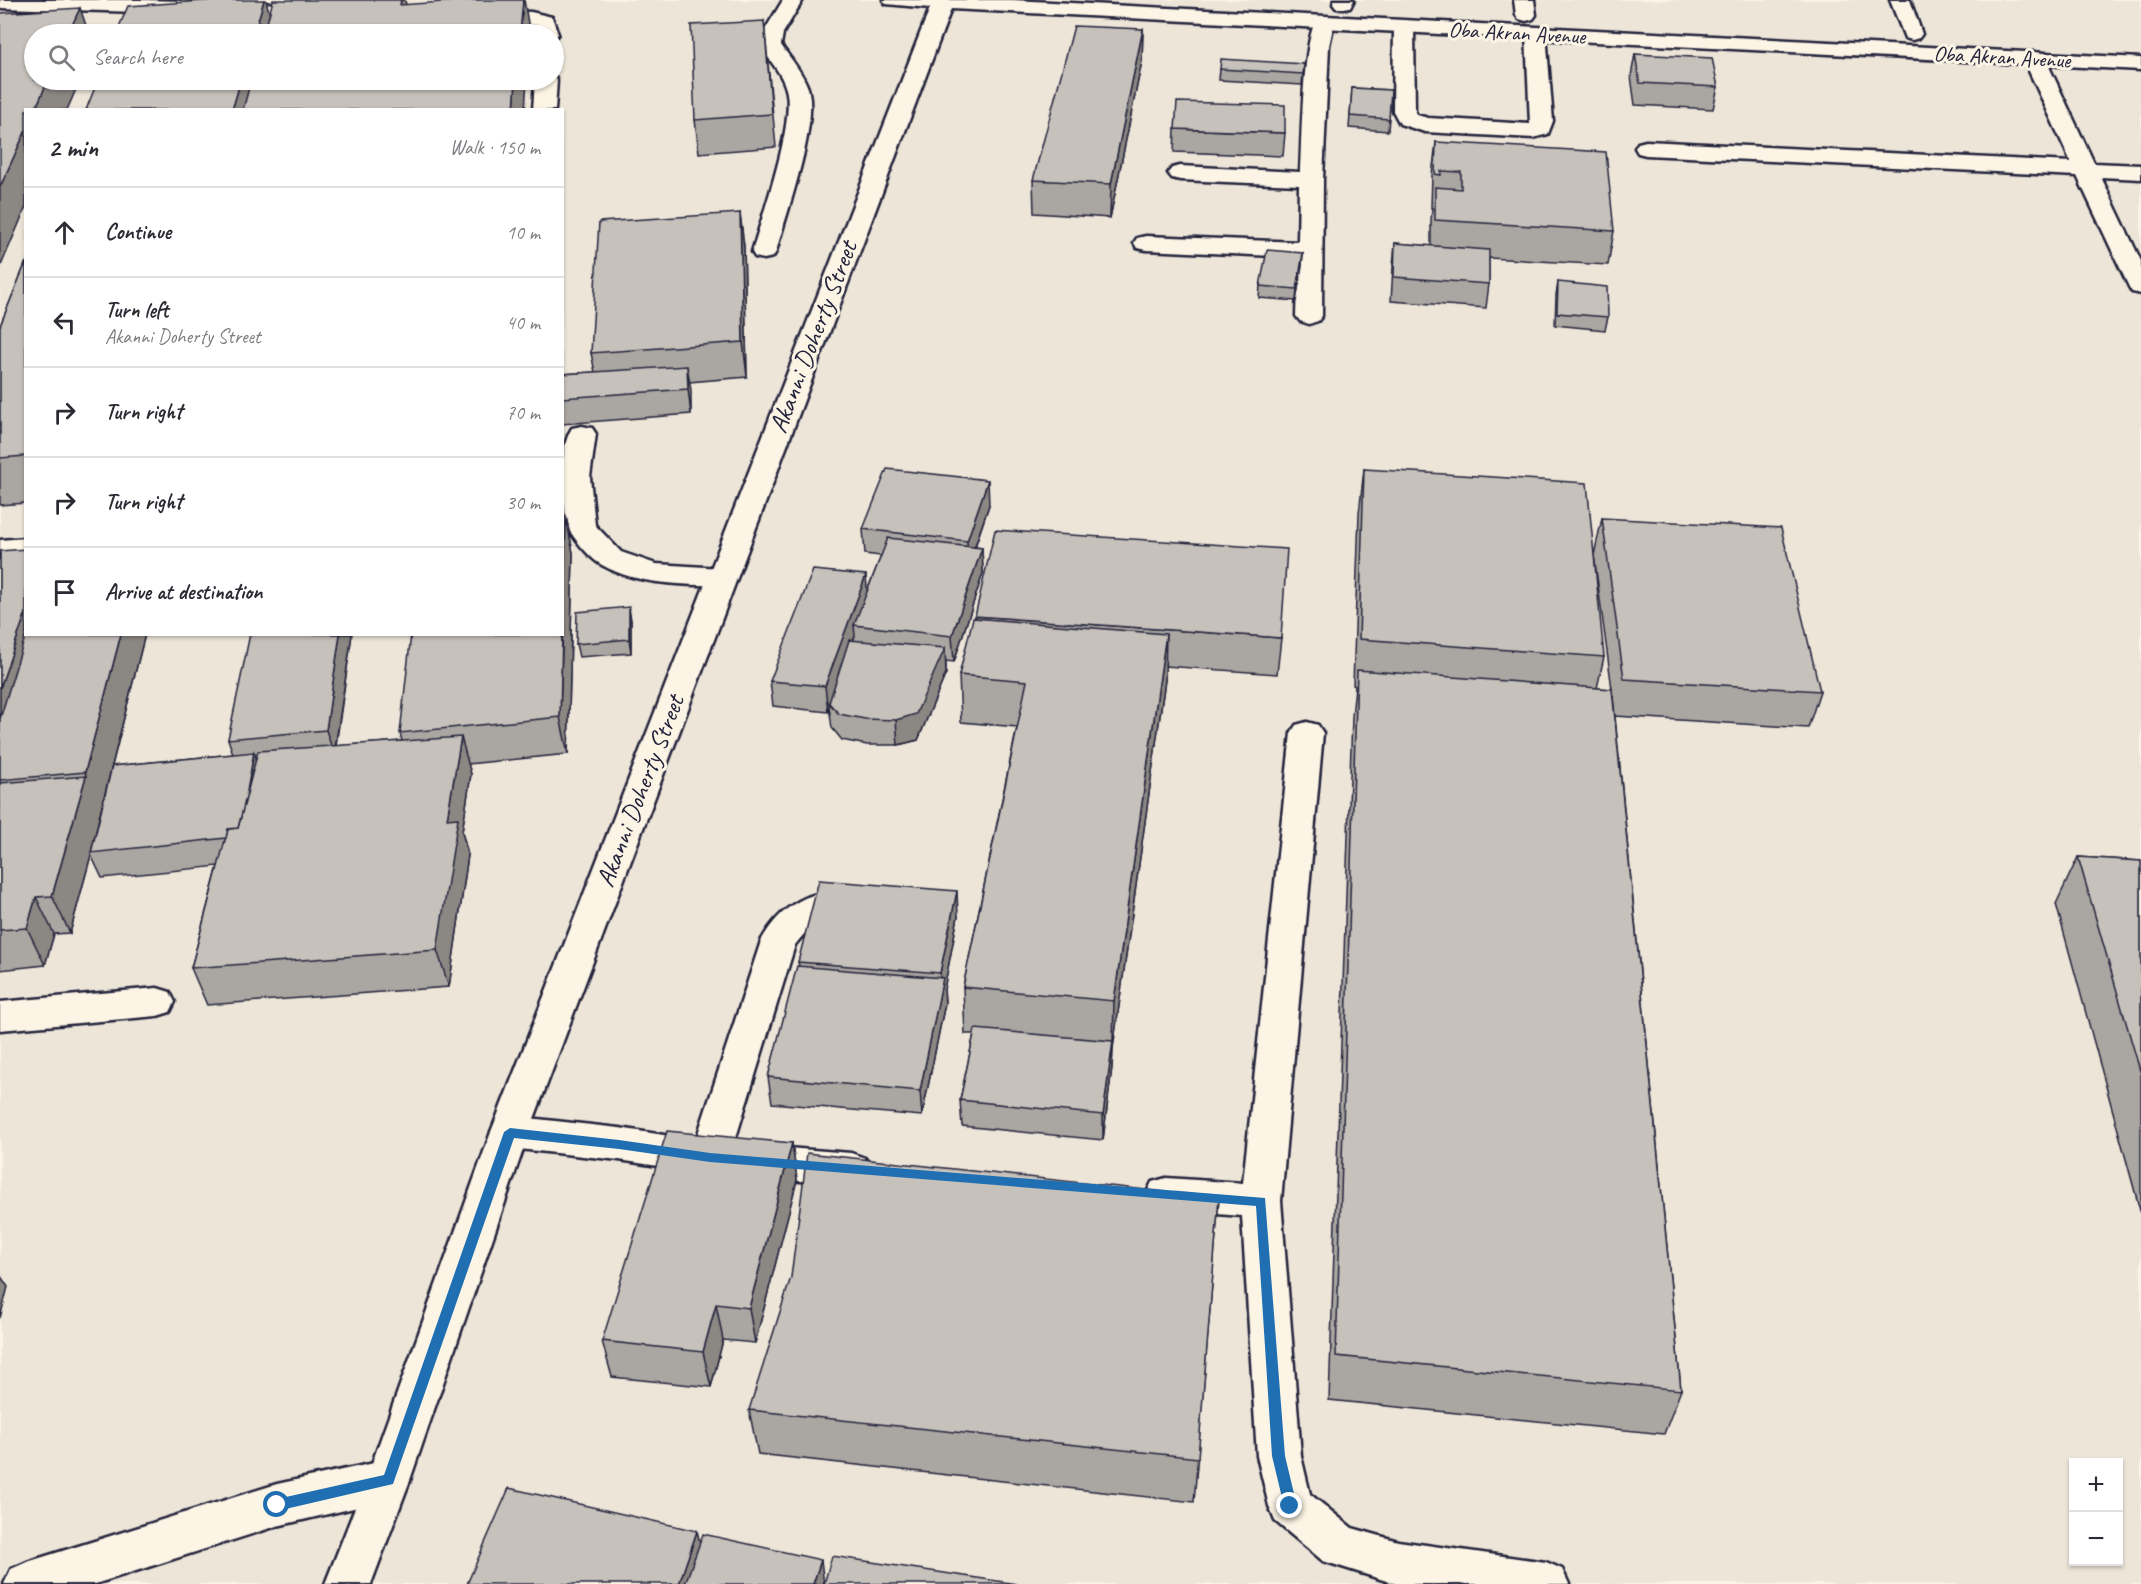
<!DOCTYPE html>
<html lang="en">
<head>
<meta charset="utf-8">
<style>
  body { margin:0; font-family:Caveat,sans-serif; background:#f2f2f3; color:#2b2b33 }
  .controls { position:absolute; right:18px; bottom:18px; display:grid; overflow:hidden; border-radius:0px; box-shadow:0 2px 4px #0004 }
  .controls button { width:54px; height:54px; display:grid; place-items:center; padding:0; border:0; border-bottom:2px solid #e1e1e2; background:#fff; color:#2b2b33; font:30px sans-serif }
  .stop { position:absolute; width:18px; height:18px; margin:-14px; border:4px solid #1f6fb2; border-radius:50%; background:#fff }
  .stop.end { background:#1f6fb2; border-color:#fff; box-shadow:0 2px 6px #0008 }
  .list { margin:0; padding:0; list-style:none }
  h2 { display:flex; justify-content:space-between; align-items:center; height:78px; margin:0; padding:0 24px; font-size:26px }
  h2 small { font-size:20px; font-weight:400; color:#7c7c81 }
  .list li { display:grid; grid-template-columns:39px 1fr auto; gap:18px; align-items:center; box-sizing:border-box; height:90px; padding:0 24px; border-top:2px solid #e1e1e2 }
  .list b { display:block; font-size:22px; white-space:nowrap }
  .list p { margin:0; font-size:20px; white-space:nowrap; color:#7c7c81 }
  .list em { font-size:20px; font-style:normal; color:#7c7c81 }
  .icon { flex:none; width:33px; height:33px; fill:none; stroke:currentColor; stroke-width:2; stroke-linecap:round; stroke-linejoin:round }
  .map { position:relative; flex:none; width:2141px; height:1584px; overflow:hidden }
  .search { position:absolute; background:#fff; box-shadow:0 2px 4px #0004; left:24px; top:24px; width:540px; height:66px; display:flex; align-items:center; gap:15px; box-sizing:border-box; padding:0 21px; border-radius:33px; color:#7c7c81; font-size:22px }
  .panel { position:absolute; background:#fff; box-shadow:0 2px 4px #0004; left:24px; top:108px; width:540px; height:528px; border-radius:0px }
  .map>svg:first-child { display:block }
  .built { fill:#ece5d8; fill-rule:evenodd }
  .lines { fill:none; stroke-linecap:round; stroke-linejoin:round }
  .lane-casing { stroke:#22223b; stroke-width:5 }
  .secondary-casing { stroke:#22223b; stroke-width:5 }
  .lane { fill:#fcf5e5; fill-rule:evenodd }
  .secondary { fill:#fcf5e5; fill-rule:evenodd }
  .wall { fill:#aaa6a1; stroke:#22223b; stroke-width:1.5 }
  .shaded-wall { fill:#8b8783; stroke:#22223b; stroke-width:1.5 }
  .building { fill:#c6c1bb; stroke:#22223b; stroke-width:1.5 }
  .route { fill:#1f6fb2 }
  .labels { text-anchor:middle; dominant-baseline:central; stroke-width:6; stroke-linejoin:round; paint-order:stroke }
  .far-street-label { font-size:22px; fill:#22223b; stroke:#fcf5e5 }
  .street-label { font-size:26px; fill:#22223b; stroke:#fcf5e5 }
</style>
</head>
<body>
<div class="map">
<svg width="2141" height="1584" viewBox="0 0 2141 1584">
  <rect width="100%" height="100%" fill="#fcf5e5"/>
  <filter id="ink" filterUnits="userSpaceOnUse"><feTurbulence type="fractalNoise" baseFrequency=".0167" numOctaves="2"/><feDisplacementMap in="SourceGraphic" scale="12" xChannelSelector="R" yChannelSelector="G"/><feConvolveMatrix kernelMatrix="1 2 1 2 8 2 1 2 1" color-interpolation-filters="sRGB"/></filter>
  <g filter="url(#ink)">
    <path class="built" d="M0 0H2141V1584H0ZM34 34H554V80H34ZM26 110H562V634H26ZM2074 1462H2118V1562H2074Z"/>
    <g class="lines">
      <g class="lane-casing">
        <g id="lane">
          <polygon points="0,0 146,0 316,5 323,7 326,11 323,15 316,17 0,8"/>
          <path d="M783 0H803L783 33 781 45C790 58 803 73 808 88 819 124 786 214 776 252L773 257 764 259 755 257 752 252C762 216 796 122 786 89 782 73 768 58 759 45L763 33Z"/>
          <polygon points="1334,0 1354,0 1350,8 1336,8 1333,4"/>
          <polygon points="1514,0 1534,0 1536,15 1533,19 1526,21 1519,19 1516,15"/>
          <polygon points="1890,0 1910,0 1922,34 1919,38 1912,40 1905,38"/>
          <polygon points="482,10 531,12 552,17 558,34 554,39 554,34 538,34 536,25 475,20 472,16 475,12"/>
          <path d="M1324 17 1331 19 1334 23 1329 46 1323 179 1322 316 1318 321 1309 324 1300 321 1296 316 1298 257 1146 250 1137 248 1134 243 1137 238 1146 236 1298 242 1299 185 1180 180 1172 178 1168 173 1172 168 1180 166 1300 172C1302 140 1302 40 1317 19Z"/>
          <polygon points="1404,21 1411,23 1414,27 1415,111 1417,115 1428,118 1530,124 1526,34 1529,30 1536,28 1543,30 1546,34 1553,121 1548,134 1533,138 1425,132 1400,124 1393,111 1394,27 1397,23"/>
          <polygon points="2034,52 2042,53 2045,58 2094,163 2141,165 2141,179 2101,177 2141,261 2141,294 2132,292 2129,287 2077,176 1646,155 1638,153 1635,148 1638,143 1646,141 2071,162 2023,58 2026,53"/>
          <polygon points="554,75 557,80 555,110 533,110 535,80 554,80"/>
          <path d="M582 426 592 428 596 434 590 477 595 525 621 552 656 564 721 568 731 570 736 577 731 584 721 586C681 584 637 585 602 565 589 558 575 539 567 527 564 501 557 450 572 428Z"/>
          <polygon points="26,538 26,556 0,558 0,540"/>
          <polygon points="1307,722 1318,725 1323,733 1281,1201 1301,1456 1310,1494 1352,1528 1398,1541 1546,1562 1562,1569 1569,1584 1396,1584 1323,1561 1275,1521 1269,1506 1257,1456 1242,1216 1166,1210 1152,1206 1146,1194 1152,1182 1166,1178 1243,1183 1291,733 1296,725"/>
          <path d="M853 888 865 892 870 901 865 910C856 913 846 912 837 914 818 918 806 931 795 945L734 1144 851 1153 865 1158 871 1169 865 1180 851 1185 710 1174 619 1160 510 1148 496 1143 491 1132 496 1121 510 1116 619 1128 696 1140 761 941C782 903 811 890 853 888Z"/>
          <polygon points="157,988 170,992 175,1002 170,1012 157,1016 0,1030 0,1002"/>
          <polygon points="388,1460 404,1466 410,1480 404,1494 388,1500 277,1526 95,1584 4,1584 11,1569 27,1562 277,1484"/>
        </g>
      </g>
      <g class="secondary-casing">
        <polygon id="secondary" points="883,0 1013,0 2141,58 2141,70 951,9 529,1132 410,1480 371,1584 325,1584 366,1480 491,1132 930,8 886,4"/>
      </g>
      <use href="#lane" class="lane"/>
      <use href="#secondary" class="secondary"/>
    </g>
    <g class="wall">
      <polygon points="764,21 776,147 699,153 695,120"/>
      <polygon points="1143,29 1142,61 1110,218 1034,213 1033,180"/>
      <polygon points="1635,54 1718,87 1713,109 1635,105 1631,76"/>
      <polygon points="1304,64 1302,85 1219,80 1220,69"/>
      <polygon points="1352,88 1391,90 1388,131 1349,128"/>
      <polygon points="1175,129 1285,133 1283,156 1174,152"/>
      <polygon points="1436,142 1614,231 1608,265 1489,258 1489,284 1486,308 1391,301 1393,267 1395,243 1431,246 1431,221 1432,208 1431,208 1432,175"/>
      <polygon points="740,213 744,247 747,377 689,382 691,414 562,424 562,374 595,372 591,353"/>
      <polygon points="1303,253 1302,265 1296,301 1259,298 1260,286"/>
      <polygon points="26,262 26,503 0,505 0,326"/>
      <polygon points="1558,282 1608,317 1605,330 1555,325 1556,295"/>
      <polygon points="1364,469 1604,657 1597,688 1612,689 1594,555 1602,518 1820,691 1808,728 1615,716 1613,696 1681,1390 1664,1434 1329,1400 1352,717 1355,686 1353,685 1359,514"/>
      <polygon points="989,505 975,547 982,548 983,573 954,662 946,661 946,673 918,740 898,745 867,745 842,740 832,728 829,707 828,712 773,706 770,681 867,591 881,556 865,554 863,529"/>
      <polygon points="566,516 573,553 568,754 468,764 471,774 462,832 468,855 449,987 207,1005 191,968 218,866 102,878 91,855 70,933 54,934 45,965 0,970 0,551 26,634 145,634 112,766 233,754 228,739 352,634 336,746 402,741 400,733"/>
      <polygon points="975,616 1281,638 1277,674 1165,666 1165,680 1113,1048 1112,1067 1103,1140 962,1126 960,1100 974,1034 965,1034 963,987 1017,727 961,722 959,675 975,618"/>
      <polygon points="631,620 631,653 579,657 576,644"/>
      <polygon points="2078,857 2141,861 2141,1214 2056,904"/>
      <polygon points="958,916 944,989 945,1003 922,1116 772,1103 768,1077 799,966 798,962"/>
      <polygon points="792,1143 797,1180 755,1343 723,1340 711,1387 612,1377 602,1341"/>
      <polygon points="1219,1198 1194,1502 758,1454 749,1410"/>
    </g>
    <g class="shaded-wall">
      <polygon points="264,0 266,0 275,34 254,34"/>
      <polygon points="401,0 405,0 411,29 400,5"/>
      <polygon points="523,0 524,0 530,34 520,34"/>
      <polygon points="80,8 89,34 68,34"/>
      <polygon points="1143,29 1142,61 1110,218 1111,184"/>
      <polygon points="48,80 80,80 67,110 35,110"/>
      <polygon points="241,80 264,80 256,110 232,110"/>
      <polygon points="516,80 527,80 525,110 514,110"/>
      <polygon points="26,130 26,207 0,268 0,187"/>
      <polygon points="740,213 744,247 747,377 743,342"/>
      <polygon points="1303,253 1302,265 1296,301 1297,289"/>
      <polygon points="687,366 691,390 691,414 688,389"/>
      <polygon points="988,480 989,505 968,566 967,541"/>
      <polygon points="566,516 573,553 568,754 560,717"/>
      <polygon points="982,548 983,573 954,662 952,636"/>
      <polygon points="866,575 868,600 854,625 855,636 830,704 829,703 829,707 828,712 825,686"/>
      <polygon points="629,607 631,620 631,653 629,639"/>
      <polygon points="26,612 26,634 46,634 0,779 0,688"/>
      <polygon points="121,634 145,634 101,809 91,853 91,855 70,933 52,896 86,776 85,772"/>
      <polygon points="340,634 352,634 334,755 326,730"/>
      <polygon points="1166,634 1165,680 1113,1048 1112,1067 1103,1140 1103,1115 1113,1041 1114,1001"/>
      <polygon points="945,648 946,673 918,740 898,745 896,720"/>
      <polygon points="461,737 471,774 462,832 468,855 449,987 437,950 447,819"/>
      <polygon points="254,752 263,777 239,837"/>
      <polygon points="957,891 958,916 944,989 945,1003 922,1116 920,1091 941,987 940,973"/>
      <polygon points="36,897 54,934 45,965 27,928"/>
      <polygon points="792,1143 797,1180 755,1343 749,1308"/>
      <polygon points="0,1275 8,1287 0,1318"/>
      <polygon points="716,1304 723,1340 711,1387 703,1352"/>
      <polygon points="697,1531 703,1554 693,1584 679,1584"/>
      <polygon points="821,1560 824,1584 813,1584"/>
    </g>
    <g class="building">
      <polygon points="218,0 264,0 254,34 116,34 128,6"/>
      <polygon points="273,0 401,0 400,5 472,0 523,0 520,34 264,34"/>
      <polygon points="80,8 68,34 34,34 34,80 48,80 35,110 26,110 26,130 0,187 0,13"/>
      <polygon points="764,21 772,114 695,120 691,25"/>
      <polygon points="1074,26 1143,29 1111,184 1033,180"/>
      <polygon points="1635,54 1712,58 1718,87 1640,83"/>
      <polygon points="1221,59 1304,64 1303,74 1220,69"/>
      <polygon points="98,80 241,80 232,110 86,110"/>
      <polygon points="251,80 516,80 514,110 243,110"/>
      <polygon points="1352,88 1391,90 1389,119 1350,116"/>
      <polygon points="1177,102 1285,105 1285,133 1175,129"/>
      <polygon points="1436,142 1606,152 1614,231 1435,220 1435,187 1461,189 1461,172 1441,171 1441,175 1435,174"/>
      <polygon points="740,213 743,342 591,353 599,222"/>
      <polygon points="1395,243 1489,250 1489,284 1394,277"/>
      <polygon points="1267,250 1303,253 1297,289 1260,286"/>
      <polygon points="26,262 26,456 0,458 0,326"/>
      <polygon points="1558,282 1607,287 1608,317 1557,313"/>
      <polygon points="687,366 688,389 562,398 562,374"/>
      <polygon points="887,469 988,480 967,541 863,529"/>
      <polygon points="1364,469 1587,483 1604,657 1359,639"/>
      <polygon points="566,516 562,625 562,517"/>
      <polygon points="1602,518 1781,528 1820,691 1624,679"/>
      <polygon points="995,530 1287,549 1281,638 975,616"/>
      <polygon points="888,538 982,548 952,636 854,625"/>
      <polygon points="26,549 26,612 0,688 0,551"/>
      <polygon points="813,570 866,575 825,686 770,681"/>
      <polygon points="629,607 629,639 576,644 577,612"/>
      <polygon points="973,618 1166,634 1114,1001 963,987 1027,681 959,675"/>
      <polygon points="26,634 121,634 85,772 0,780 0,719"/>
      <polygon points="250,634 340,634 326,730 228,739"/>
      <polygon points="411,634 562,634 560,717 400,733"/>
      <polygon points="849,640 945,648 916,714 896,720 865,719 839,714 829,703"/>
      <polygon points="1357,670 1612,689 1681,1390 1336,1356"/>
      <polygon points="461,737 447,819 458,818 437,950 191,968 228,829 238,828 258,751"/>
      <polygon points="254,752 246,797 238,828 228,829 226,838 91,853 112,766"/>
      <polygon points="86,776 52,896 36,897 27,928 0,930 0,783"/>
      <polygon points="2078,857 2141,861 2141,1074"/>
      <polygon points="819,880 957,891 940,973 798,962"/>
      <polygon points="797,966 943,978 920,1091 768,1077"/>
      <polygon points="975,1029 1113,1041 1103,1115 960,1100"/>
      <polygon points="667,1131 792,1143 749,1308 716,1304 703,1352 602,1341"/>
      <polygon points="807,1153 1219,1198 1198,1458 749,1410 791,1277"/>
      <polygon points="509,1488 697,1531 679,1584 467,1584"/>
      <polygon points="703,1534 821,1560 813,1584 685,1584"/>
      <polygon points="832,1556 1017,1584 824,1584"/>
    </g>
  </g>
  <polygon class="route" points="510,1128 619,1140 710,1153 1265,1198 1285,1456 1297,1506 1295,1510 1286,1510 1284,1506 1272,1456 1256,1206 710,1162 619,1149 514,1138 393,1484 277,1511 272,1509 270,1505 272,1501 277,1499 384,1475 504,1132"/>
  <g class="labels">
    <g class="far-street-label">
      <text transform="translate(1517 33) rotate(3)">Oba Akran Avenue</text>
      <text transform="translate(2002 57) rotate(3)">Oba Akran Avenue</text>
    </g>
    <g class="street-label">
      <text transform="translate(813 337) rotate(-69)">Akanni Doherty Street</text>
      <text transform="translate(640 791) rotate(-69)">Akanni Doherty Street</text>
    </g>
  </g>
</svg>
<div class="controls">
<button>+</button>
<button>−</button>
</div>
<div class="stop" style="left:277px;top:1505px"></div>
<div class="stop end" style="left:1290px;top:1506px"></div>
<div class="search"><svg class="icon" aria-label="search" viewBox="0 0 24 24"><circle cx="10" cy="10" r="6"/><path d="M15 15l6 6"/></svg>Search here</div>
<section class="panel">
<h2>2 min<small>Walk · 150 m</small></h2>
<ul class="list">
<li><svg class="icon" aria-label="ahead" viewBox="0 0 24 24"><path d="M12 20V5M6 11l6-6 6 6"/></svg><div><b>Continue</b></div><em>10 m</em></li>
<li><svg class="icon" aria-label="left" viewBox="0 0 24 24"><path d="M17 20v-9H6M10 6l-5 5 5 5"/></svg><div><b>Turn left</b><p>Akanni Doherty Street</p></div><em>40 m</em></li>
<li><svg class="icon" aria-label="right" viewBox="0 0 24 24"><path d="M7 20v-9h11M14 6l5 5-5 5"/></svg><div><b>Turn right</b></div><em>70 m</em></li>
<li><svg class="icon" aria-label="right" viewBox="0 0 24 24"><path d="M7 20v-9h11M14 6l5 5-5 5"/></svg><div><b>Turn right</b></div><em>30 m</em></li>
<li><svg class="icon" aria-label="arrive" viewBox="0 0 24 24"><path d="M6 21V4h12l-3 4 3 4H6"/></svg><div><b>Arrive at destination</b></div></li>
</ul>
</section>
</div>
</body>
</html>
